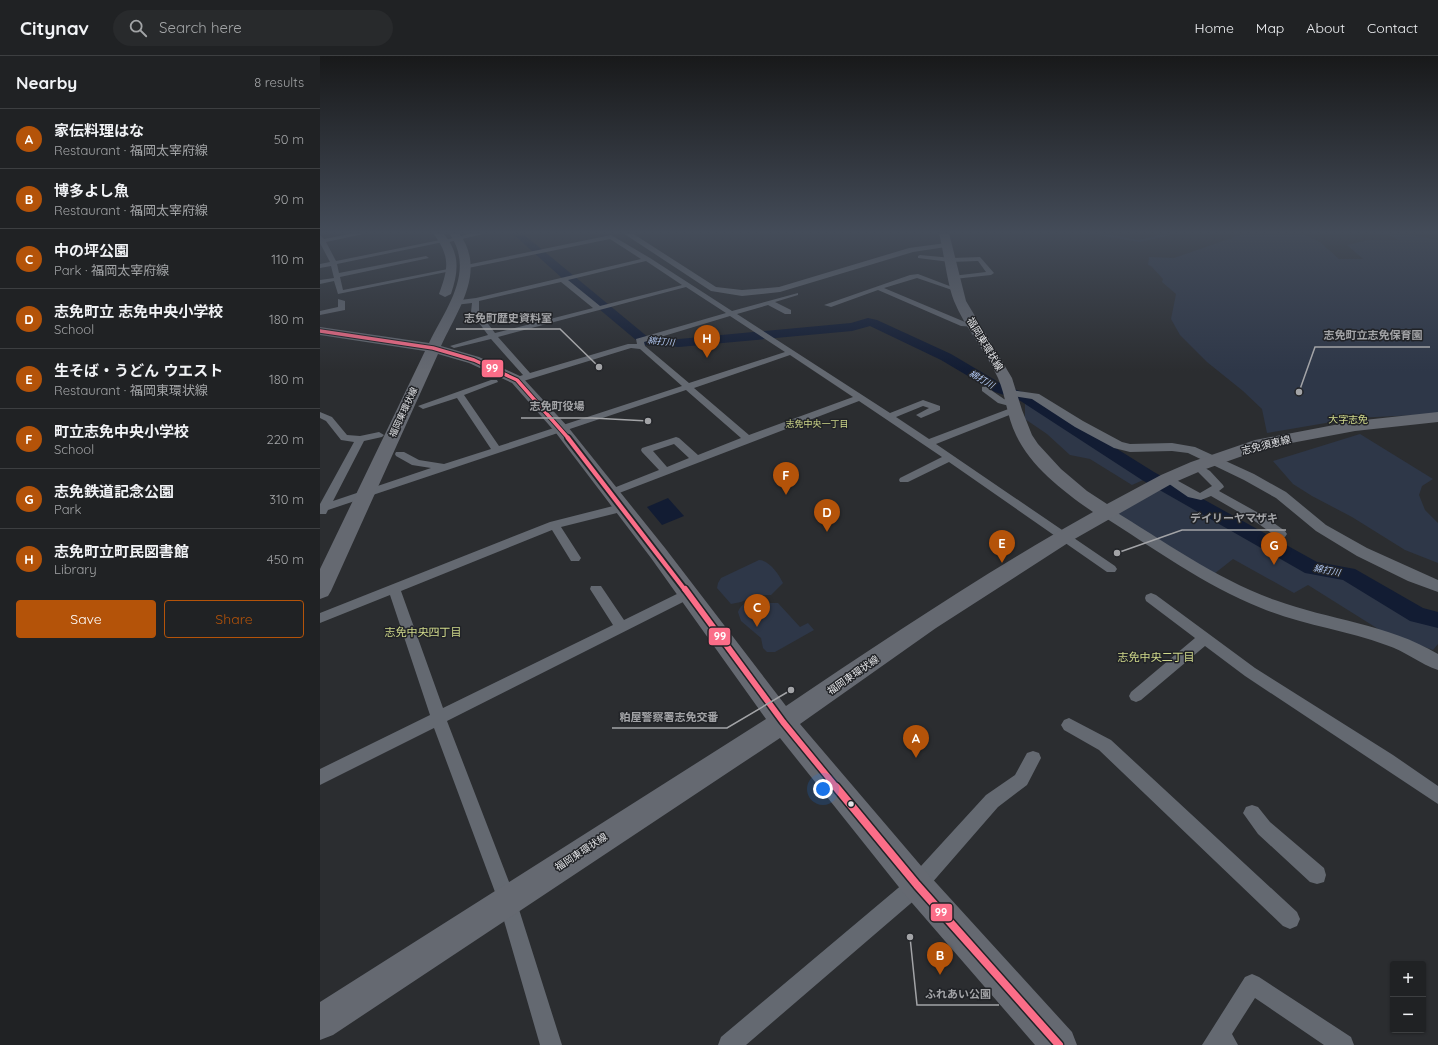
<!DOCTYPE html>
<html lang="en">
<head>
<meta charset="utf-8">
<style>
  body { margin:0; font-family:Quicksand,"Noto Sans JP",sans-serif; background:#282a2c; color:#f1f3f6 }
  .controls { position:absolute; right:12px; bottom:12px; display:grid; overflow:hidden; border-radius:4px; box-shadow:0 1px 3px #0004 }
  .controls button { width:36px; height:36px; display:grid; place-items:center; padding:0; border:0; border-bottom:1px solid #3d3f41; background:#202224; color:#f1f3f6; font:20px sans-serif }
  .you { position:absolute; left:503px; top:733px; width:14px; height:14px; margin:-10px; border:3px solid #fff; border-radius:50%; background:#1a73e8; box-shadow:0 0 0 6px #1a73e833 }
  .badge { display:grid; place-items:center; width:26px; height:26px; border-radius:50%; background:#b45309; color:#fff; font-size:13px; font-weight:700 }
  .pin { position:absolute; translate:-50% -33px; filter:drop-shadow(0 1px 2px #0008) }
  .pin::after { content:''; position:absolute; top:21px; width:14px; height:12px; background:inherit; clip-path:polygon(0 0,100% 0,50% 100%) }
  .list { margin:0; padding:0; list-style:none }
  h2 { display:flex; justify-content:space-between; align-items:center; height:52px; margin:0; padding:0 16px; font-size:17px }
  h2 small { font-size:13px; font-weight:400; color:#a2a4a6 }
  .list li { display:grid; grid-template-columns:26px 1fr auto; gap:12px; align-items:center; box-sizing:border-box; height:60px; padding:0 16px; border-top:1px solid #3d3f41 }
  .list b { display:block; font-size:15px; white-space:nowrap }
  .list p { margin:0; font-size:13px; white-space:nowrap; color:#a2a4a6 }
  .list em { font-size:13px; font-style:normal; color:#a2a4a6 }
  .actions { display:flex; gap:8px; padding:12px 16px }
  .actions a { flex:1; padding:9px 0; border:1px solid #b45309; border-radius:4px; text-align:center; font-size:14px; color:#b45309 }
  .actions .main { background:#b45309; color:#fff }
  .icon { flex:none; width:22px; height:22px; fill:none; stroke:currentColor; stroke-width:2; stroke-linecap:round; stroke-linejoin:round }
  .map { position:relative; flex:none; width:1118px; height:989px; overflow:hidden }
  header { display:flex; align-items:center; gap:24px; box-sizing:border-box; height:56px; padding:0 20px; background:#202224; border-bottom:1px solid #3d3f41 }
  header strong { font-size:19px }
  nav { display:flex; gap:22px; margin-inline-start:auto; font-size:14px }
  .search { width:280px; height:36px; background:#282a2c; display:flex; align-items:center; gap:10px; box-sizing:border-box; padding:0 14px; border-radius:22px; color:#a2a4a6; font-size:15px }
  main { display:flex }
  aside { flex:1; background:#202224 }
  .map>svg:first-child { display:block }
  .green { fill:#2e3748 }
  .water { fill:#121c33 }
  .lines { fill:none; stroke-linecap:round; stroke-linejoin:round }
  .river { fill:#121c33; fill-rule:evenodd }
  .minor { fill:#646971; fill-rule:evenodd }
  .tertiary { fill:#646971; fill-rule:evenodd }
  .primary { fill:#656971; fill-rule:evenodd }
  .bus-1-far3-casing { stroke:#212327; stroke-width:5.5 }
  .bus-1-far2-casing { stroke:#212327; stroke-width:8 }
  .bus-1-far1-casing { stroke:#212327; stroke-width:9 }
  .bus-1-casing { stroke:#212327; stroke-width:11 }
  .bus-1-far3 { stroke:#fb6d88; stroke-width:3.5 }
  .bus-1-far2 { stroke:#fb6d88; stroke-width:4.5 }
  .bus-1-far1 { stroke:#fb6d88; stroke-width:6 }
  .bus-1 { stroke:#fb6d88; stroke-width:8 }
  .bus-dot { fill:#e3e4e7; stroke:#212327; stroke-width:1.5 }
  .labels { text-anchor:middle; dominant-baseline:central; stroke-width:3; stroke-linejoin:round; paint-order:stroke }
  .far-water-label { font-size:9px; font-style:italic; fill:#b3caf5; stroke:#212327 }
  .far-street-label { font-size:9px; fill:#e3e4e7; stroke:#212327 }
  .far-neighbourhood-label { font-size:9px; fill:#d0d98b; stroke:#212327 }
  .street-label { font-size:10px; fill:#e3e4e7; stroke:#212327 }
  .far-quarter-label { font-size:10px; fill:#d0d98b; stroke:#212327 }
  .neighbourhood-label { font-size:11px; fill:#d0d98b; stroke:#212327 }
  .leader { fill:none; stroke:#a3a4a7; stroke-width:1.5 }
  .callout-dot { fill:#a3a4a7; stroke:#212327; stroke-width:1.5 }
  .callout-label { font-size:11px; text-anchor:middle; font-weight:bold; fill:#a3a4a7; stroke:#212327; stroke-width:3; stroke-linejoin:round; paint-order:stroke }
  .line-badge { stroke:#212327; stroke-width:1.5 }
  .badge-label { font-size:11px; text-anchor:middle; font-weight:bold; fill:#fff }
</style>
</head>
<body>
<header>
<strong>Citynav</strong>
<div class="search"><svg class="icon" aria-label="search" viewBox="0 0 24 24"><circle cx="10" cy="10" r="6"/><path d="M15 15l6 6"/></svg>Search here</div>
<nav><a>Home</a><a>Map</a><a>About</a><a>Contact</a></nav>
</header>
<main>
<aside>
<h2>Nearby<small>8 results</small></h2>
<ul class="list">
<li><span class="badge">A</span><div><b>家伝料理はな</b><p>Restaurant · 福岡太宰府線</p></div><em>50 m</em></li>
<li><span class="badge">B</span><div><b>博多よし魚</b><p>Restaurant · 福岡太宰府線</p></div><em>90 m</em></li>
<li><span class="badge">C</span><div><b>中の坪公園</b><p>Park · 福岡太宰府線</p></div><em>110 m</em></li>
<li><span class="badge">D</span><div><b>志免町立 志免中央小学校</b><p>School</p></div><em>180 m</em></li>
<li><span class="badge">E</span><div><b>生そば・うどん ウエスト</b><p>Restaurant · 福岡東環状線</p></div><em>180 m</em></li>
<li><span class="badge">F</span><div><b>町立志免中央小学校</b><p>School</p></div><em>220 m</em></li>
<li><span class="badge">G</span><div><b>志免鉄道記念公園</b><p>Park</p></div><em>310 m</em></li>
<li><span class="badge">H</span><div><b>志免町立町民図書館</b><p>Library</p></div><em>450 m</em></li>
</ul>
<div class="actions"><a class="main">Save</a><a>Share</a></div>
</aside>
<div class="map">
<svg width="1118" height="989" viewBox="0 0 1118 989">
  <rect width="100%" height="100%" fill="#2b2d30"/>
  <g class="green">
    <polygon points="765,177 782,177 818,184 837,180 837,178 860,177 820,186"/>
    <polygon points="926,177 980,177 1000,186 1019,203 1043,203 1027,189 1048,184 1078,184 1071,180 1057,177 1080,177 1118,184 1118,358 1035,362 947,377 942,353 923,335 887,306 860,279 851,263 856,238 842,226 843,223 831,210 828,209 829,201 854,202"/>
    <polygon points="705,343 832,420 812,429 770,403 750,399 727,378 705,363"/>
    <polygon points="1040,378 1113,423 1102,430 1099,439 1105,454 1118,467 1118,507 1085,494 1032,461 992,440 973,428 953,405"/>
    <polygon points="850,428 994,516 1029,520 1105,564 1118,566 1118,588 1113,594 1063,576 988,529 974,537 913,503 894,518 797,458"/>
    <path d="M439 504C449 504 459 518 463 527L451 539H436L421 546 411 548 397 532 398 527 401 522Z"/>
    <path d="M438 543H445L450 547H458L480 571 488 567 494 574 455 596H447L443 592 441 582 421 565 418 556C421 547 429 545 438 543Z"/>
  </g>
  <polygon class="water" points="348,442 364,460 342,469 327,451"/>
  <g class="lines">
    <polygon class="river" points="192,177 202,177 329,282 359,283 531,267 548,262 557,264 631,298 685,330 709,338 834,416 997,506 1035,513 1103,552 1118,556 1118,572 1090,565 1023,524 985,517 822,424 699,344 675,336 621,304 550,270 532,275 359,291 322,289 242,222"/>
    <g class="minor">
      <polygon points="35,177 48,177 6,186 16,205 125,183 128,185 17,208 19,217 106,200 109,202 20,221 23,234 133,212 136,214 18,238 14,225 0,228 0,224 14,222 11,210 0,212 0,208 10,206 0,187 0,179 4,183"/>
      <path d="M291 179 330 202 412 255 478 237V239L455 246 471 254V258H465L448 249 417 258 570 357 603 344 620 350V354L601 362 596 359 609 352 603 350 576 361 609 383 691 352H697V356L616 388 795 510 797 513 795 516H787L629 406 588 426H580L579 424 580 422 622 401 539 345 294 439H286L285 437 286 435 339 414 322 396 321 394 322 392 356 381 359 382 378 399 421 382 366 334 8 454 6 458H0V448L34 386 21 384 6 365 0 362V356L12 361 27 379 40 380 59 376 64 379 62 381 44 385 13 445 111 412 92 409 76 400 75 398 76 396H84L99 404 124 408 171 393 137 342 103 353 98 350 171 324H177L178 326 144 339 179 390 362 330 320 293 311 292 197 327 194 326V322L203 319 171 283 134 292 130 290 168 279 151 256 152 247 135 249H132V245L156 242 321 203 290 183 148 212 146 211V209ZM326 205 362 229 280 250 248 224ZM241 226 273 252 175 277 159 256V245ZM366 231 406 257 316 283 317 288H308L210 317 178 281ZM410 260 465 296 369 327 325 290 324 286ZM470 299 533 341 429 379 374 332ZM354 388 369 402 347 411 333 395Z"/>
      <polygon points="600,199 632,202 660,201 674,217 671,219 634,223 631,221 632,220 666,216 658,205 630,206 598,202 598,200"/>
      <polygon points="598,218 640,234 635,235 597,222 564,232 645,266 658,267 658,271 641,270 558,234 511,251 504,249 590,219"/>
      <polygon points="18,243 25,245 25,254 0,259 0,255 18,251"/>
      <polygon points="665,330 684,343 698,348 693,351 678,347 662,335 662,331"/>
      <polygon points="877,407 890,415 903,429 904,431 899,435 944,460 965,475 967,478 965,481 957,481 936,466 891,440 881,444 868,441 842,423 843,421 851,421 880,437 892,430 872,410"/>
      <polygon points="301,448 307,452 305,455 241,471 261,502 259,505 251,505 232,474 81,535 123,652 293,569 270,533 271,530 281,530 304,564 363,535 373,535 374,538 373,541 127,665 196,844 242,989 220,989 178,844 114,672 0,729 0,713 110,659 70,539 0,567 0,557 230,466"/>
      <polygon points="831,537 836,539 935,612 1073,699 1118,730 1118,748 925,620 885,590 821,644 816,646 811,644 809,640 811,636 875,582 826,545 825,542 826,539"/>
      <polygon points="749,662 791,684 977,856 980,863 977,870 970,873 963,870 779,694 744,674 741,669 744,664"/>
      <polygon points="713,695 719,697 721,702 707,729 678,751 604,836 426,989 398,989 401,981 590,822 666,739 695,719 707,697"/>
      <polygon points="932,749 938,751 950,766 1004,812 1006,819 1004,826 997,828 990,826 938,778 923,757 926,751"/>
      <polygon points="932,918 939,921 1031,981 1034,989 1004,989 935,942 912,978 918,989 882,989 925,921"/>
    </g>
    <g class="tertiary">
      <polygon points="153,177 167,177 125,187 121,185"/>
      <polygon points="303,177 312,177 396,231 422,234 459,231 589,192 626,187 630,189 626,191 593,196 460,236 422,240 391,235"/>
      <polygon points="690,334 719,338 763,365 802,386 810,388 852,387 875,391 934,418 966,436 1006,469 1047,492 1118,524 1118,536 1088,525 1037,500 996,475 956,442 924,424 868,397 852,395 810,396 794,392 755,371 712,343 686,339 684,337 686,335"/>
      <path d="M786 452 791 453C844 485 896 523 955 544 1009 564 1068 568 1118 598V614C1100 608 1085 595 1066 589 1025 574 982 569 941 552 884 529 833 492 781 459L779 456 781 453Z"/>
    </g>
    <g class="primary">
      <path d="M113 177H123C140 197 139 214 131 238L125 241 119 238C129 211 130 200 113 177Z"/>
      <path d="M129 177H139C167 215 138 253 121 290L159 301 202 321 248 371 345 492 466 650C566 583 667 515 773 456 744 436 711 411 696 379 687 361 686 340 678 322 666 295 645 272 634 245 627 227 624 197 619 177H629L646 245 692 322 702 354 712 379 718 388 741 413 767 435 787 448 841 419 871 406 935 384 1035 365 1118 356V366L1035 375 945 392 883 414 853 427 751 485 616 572 480 668 608 818 752 976 757 989H715L586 840 460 682 13 979 0 984V946L446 663 331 502 236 377 192 327 149 307 118 298 11 535 8 540 0 543V513L105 295 0 279V271L109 287C126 252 156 215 129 177Z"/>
    </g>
    <g class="bus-1-far3-casing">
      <polyline id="bus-1-far3" points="0,275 113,292 154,304 197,324 249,383"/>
    </g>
    <g class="bus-1-far2-casing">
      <polyline id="bus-1-far2" points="248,382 365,534"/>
    </g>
    <g class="bus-1-far1-casing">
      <polyline id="bus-1-far1" points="365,533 463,666 517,732"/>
    </g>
    <g class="bus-1-casing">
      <polyline id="bus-1" points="516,731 597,829 739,989"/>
    </g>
    <use href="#bus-1-far3" class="bus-1-far3"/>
    <use href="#bus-1-far2" class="bus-1-far2"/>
    <use href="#bus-1-far1" class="bus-1-far1"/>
    <use href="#bus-1" class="bus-1"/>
  </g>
  <linearGradient id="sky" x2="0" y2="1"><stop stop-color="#18191a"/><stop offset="0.56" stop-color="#444c59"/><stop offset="1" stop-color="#444c59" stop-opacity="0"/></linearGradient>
  <rect width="1118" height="315" fill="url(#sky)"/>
  <circle class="bus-dot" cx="531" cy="748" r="3.5"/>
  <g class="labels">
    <g class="far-water-label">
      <text transform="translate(341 285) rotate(5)">綿打川</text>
      <text transform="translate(662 323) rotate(30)">綿打川</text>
      <text transform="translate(1007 514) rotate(11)">綿打川</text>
    </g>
    <g class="far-street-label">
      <text transform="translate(83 356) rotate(-65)">福岡東環状線</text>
    </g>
    <g class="far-neighbourhood-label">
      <text x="497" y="367">志免中央一丁目</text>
    </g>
    <g class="street-label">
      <text transform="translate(665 288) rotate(59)">福岡東環状線</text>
      <text transform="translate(946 389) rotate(-14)">志免須恵線</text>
      <text transform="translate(533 619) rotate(-35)">福岡東環状線</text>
      <text transform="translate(261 796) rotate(-33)">福岡東環状線</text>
    </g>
    <g class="far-quarter-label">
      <text x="1028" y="363">大字志免</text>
    </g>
    <g class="neighbourhood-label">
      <text x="103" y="576">志免中央四丁目</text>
      <text x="836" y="601">志免中央二丁目</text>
    </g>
  </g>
  <path class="leader" d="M279 311L240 273H136M979 336L995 291H1110M328 365L272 362H201M797 497L862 474H966M471 634L407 672H292M590 881L597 949H679"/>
  <g class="callout-dot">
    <circle cx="279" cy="311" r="4"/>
    <circle cx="979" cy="336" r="4"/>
    <circle cx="328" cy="365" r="4"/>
    <circle cx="797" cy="497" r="4"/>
    <circle cx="471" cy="634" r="4"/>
    <circle cx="590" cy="881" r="4"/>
  </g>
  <g class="callout-label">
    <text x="188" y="266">志免町歴史資料室</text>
    <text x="1053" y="283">志免町立志免保育園</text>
    <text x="237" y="354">志免町役場</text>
    <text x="914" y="466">デイリーヤマザキ</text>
    <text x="349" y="665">粕屋警察署志免交番</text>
    <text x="638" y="942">ふれあい公園</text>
  </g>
  <g class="line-badge">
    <rect x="161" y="303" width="23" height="19" rx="4" fill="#fb6d88"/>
    <rect x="388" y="571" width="23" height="19" rx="4" fill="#fb6d88"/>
    <rect x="610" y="847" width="23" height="19" rx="4" fill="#fb6d88"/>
  </g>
  <g class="badge-label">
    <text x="172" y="316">99</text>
    <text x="400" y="584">99</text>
    <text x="621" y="860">99</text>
  </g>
</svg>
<div class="controls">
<button>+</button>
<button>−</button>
</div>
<div class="you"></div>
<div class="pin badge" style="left:596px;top:702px">A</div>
<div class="pin badge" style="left:620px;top:919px">B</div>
<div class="pin badge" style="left:437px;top:571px">C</div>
<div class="pin badge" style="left:507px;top:476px">D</div>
<div class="pin badge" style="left:682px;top:507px">E</div>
<div class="pin badge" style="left:466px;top:439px">F</div>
<div class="pin badge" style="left:954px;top:509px">G</div>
<div class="pin badge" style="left:387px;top:302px">H</div>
</div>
</main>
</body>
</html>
